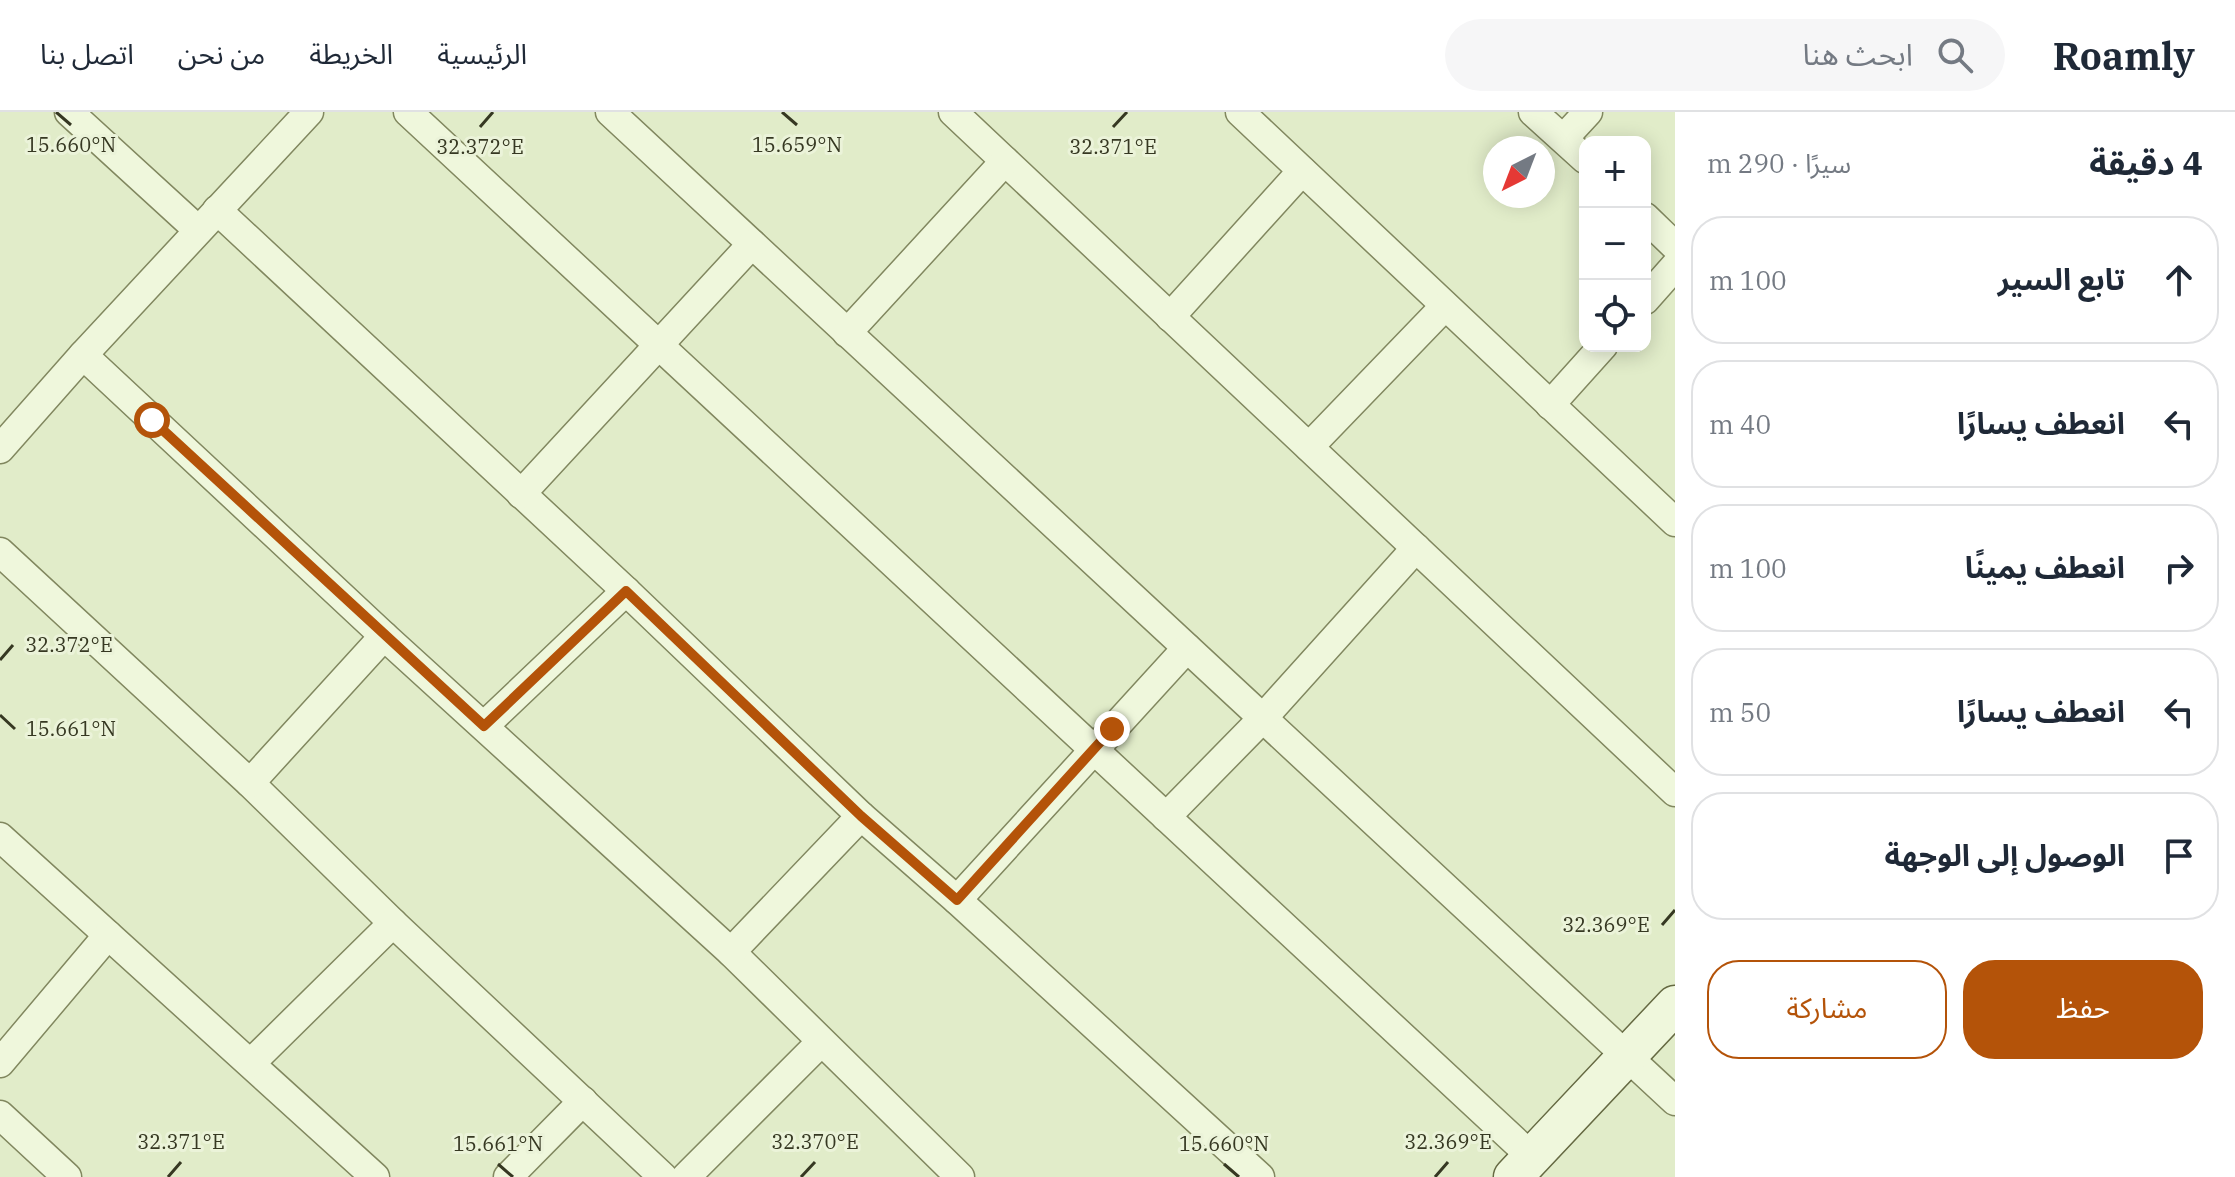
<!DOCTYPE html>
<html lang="ar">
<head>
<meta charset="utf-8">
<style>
  body { margin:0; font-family:"IBM Plex Serif","Noto Sans Arabic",serif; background:#f6f6f7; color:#1f2937; direction:rtl }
  .controls { position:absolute; right:24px; top:24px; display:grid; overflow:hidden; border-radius:16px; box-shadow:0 4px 20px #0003 }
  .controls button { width:72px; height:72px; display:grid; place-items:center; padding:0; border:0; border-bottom:2px solid #e0e1e3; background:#fff; color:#1f2937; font:40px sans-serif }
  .compass { position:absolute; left:1483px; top:24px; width:72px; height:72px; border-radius:50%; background:#fff; box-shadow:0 4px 20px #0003; rotate:222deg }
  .stop { position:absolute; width:24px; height:24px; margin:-18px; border:6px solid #b45309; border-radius:50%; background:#fff }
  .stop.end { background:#b45309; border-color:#fff; box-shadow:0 2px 8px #0008 }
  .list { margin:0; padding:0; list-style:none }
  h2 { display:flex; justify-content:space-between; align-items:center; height:104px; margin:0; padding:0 32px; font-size:34px }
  h2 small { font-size:26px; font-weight:400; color:#747a83 }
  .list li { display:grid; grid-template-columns:52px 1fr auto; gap:24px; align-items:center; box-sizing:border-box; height:128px; margin:0 16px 16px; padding:0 16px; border:2px solid #e0e1e3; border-radius:32px }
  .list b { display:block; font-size:30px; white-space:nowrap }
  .list em { font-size:26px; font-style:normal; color:#747a83 }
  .actions { display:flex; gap:16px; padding:24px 32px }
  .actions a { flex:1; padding:18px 0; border:2px solid #b45309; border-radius:32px; text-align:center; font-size:28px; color:#b45309 }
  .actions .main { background:#b45309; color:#fff }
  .icon { flex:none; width:44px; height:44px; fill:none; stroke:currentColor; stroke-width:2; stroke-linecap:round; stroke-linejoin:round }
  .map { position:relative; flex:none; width:1675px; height:1065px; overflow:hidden; direction:ltr }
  header { display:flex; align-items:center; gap:48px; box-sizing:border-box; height:112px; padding:0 40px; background:#fff; border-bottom:2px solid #e0e1e3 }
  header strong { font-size:38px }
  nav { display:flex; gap:44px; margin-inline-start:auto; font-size:28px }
  .search { width:560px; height:72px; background:#f6f6f7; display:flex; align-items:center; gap:20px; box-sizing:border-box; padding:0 28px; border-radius:44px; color:#747a83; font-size:30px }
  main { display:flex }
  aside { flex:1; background:#fff }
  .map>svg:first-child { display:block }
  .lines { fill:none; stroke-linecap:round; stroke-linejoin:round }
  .street-casing { stroke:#81875f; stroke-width:31 }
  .secondary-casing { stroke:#656942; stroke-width:41 }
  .street { stroke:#eff7dc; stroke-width:28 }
  .secondary { stroke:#eff7dc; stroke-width:38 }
  .route { stroke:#b45309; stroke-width:10 }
  .ticks { fill:none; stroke:#363822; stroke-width:3 }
  .ticks-label { font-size:20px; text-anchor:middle; fill:#363822; stroke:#ebf3d9; stroke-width:6; stroke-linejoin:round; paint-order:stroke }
</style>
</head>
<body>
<header>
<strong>Roamly</strong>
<div class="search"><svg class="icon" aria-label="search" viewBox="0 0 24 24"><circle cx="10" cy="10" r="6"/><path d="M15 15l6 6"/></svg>ابحث هنا</div>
<nav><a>الرئيسية</a><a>الخريطة</a><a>من نحن</a><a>اتصل بنا</a></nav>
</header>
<main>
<aside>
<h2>4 دقيقة<small>سيرًا · 290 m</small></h2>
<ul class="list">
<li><svg class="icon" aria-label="ahead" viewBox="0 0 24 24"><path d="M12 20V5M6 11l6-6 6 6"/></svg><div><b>تابع السير</b></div><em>100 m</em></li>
<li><svg class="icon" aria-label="left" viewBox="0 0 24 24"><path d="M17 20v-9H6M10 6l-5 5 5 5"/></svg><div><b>انعطف يسارًا</b></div><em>40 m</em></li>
<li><svg class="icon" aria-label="right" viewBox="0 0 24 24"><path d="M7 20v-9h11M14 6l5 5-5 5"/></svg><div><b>انعطف يمينًا</b></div><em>100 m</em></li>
<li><svg class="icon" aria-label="left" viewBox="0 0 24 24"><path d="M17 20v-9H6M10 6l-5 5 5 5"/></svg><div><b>انعطف يسارًا</b></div><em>50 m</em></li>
<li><svg class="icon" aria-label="arrive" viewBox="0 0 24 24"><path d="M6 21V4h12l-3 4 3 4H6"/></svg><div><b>الوصول إلى الوجهة</b></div></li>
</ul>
<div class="actions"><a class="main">حفظ</a><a>مشاركة</a></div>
</aside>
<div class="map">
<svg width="1675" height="1065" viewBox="0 0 1675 1065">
  <rect width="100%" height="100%" fill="#e1ecc9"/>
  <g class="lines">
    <g class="street-casing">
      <g id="street">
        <polyline points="69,0 198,118"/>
        <polyline points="408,0 1532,1045"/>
        <polyline points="610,0 1675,989"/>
        <polyline points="953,0 1675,680"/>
        <polyline points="1240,0 1675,410"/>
        <polyline points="1533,0 1585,47"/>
        <polyline points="1564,26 1588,0"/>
        <polyline points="217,98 626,479 861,704 957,788 1260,1065"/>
        <polyline points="1645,105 1675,134"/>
        <polyline points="1645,188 1675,154"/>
        <polyline points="1170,205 1302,59"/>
        <polyline points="847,221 1005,49"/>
        <polyline points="83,243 384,524 731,840 960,1065"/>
        <polyline points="1550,293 1603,234"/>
        <polyline points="1309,335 1445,194"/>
        <polyline points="0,337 83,243 309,0"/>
        <polyline points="521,382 752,132"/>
        <polyline points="0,440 250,671 393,811 663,1065"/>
        <polyline points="484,614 626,479"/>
        <polyline points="250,671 384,524"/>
        <polyline points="1166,705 1263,606 1416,436"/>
        <polyline points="0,725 375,1065"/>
        <polyline points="957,788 1187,536"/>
        <polyline points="731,840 861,704"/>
        <polyline points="0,951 108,823"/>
        <polyline points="251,951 393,811"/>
        <polyline points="0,1003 67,1065"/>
        <polyline points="508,1065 583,989"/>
        <polyline points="686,1065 821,930"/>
      </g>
    </g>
    <g class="secondary-casing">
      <polyline id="secondary" points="1513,1065 1675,893"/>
    </g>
    <use href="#street" class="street"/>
    <use href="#secondary" class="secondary"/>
  </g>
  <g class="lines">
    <polyline class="route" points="152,308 484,614 626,479 861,704 957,788 1112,617"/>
  </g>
  <path class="ticks" d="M56 0 71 13M782 0 797 13M480 15 493 0M1113 15 1127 0M0 548 13 533M0 603 15 617M1662 813 1675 798M498 1052 513 1065M1224 1052 1239 1065M168 1065 181 1050M801 1065 815 1050M1435 1065 1448 1050"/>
  <g class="ticks-label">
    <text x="71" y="40">15.660°N</text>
    <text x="797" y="40">15.659°N</text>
    <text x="480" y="42">32.372°E</text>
    <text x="1113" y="42">32.371°E</text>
    <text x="69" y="540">32.372°E</text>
    <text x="71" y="624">15.661°N</text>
    <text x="1606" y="820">32.369°E</text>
    <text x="181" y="1037">32.371°E</text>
    <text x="815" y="1037">32.370°E</text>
    <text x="1448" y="1037">32.369°E</text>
    <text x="498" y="1039">15.661°N</text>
    <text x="1224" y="1039">15.660°N</text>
  </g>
</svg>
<div class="controls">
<button>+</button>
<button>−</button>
<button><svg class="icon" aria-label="locate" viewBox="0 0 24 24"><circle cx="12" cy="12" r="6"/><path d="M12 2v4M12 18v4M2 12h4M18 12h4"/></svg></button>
</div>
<svg class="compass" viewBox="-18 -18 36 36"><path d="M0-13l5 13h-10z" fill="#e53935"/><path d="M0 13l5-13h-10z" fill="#747a83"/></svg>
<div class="stop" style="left:152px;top:308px"></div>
<div class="stop end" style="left:1112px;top:617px"></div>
</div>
</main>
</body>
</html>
